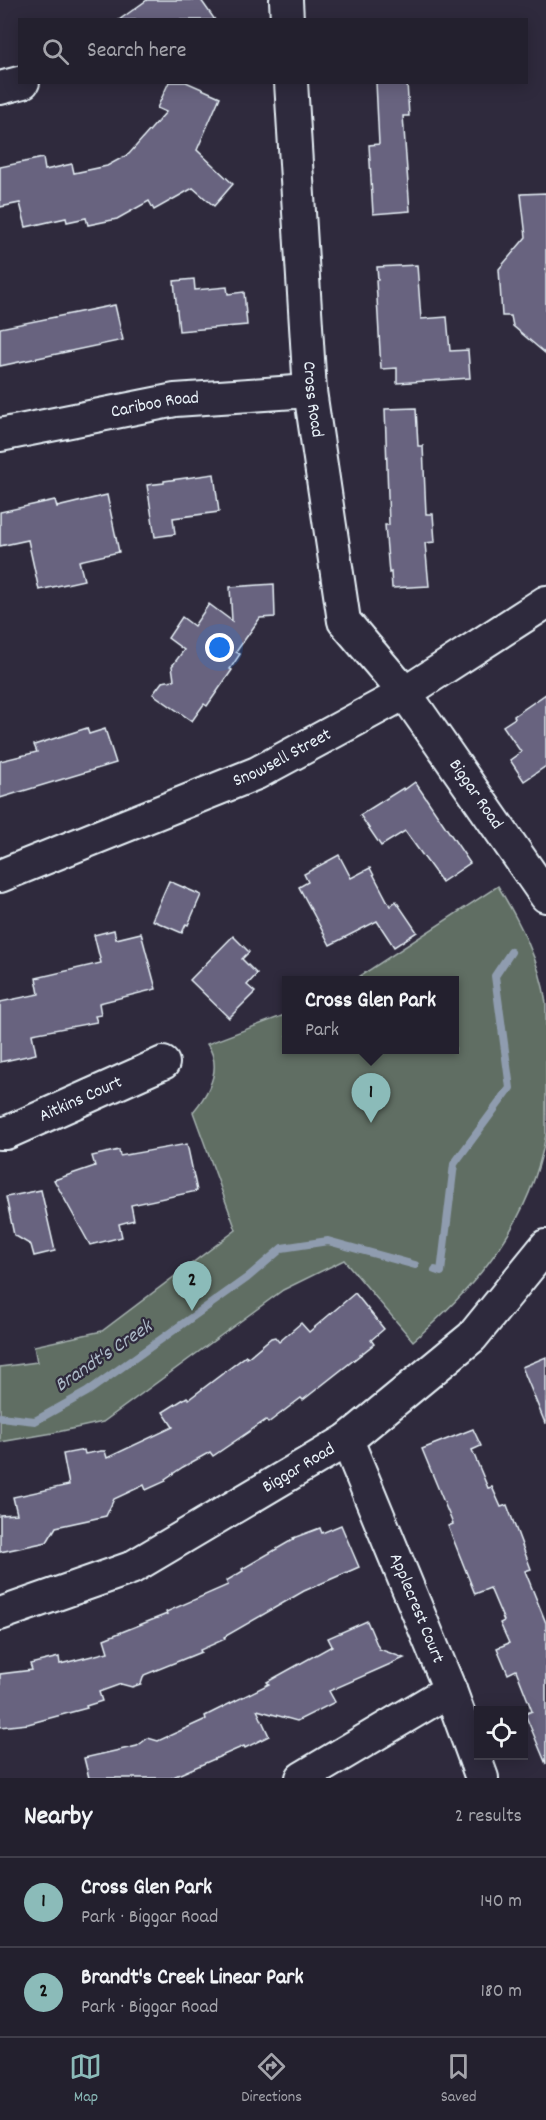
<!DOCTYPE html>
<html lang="en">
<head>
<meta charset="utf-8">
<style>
  body { margin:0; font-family:Dekko,sans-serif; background:#2b2836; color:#f1f3f6 }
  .controls { position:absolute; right:18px; bottom:18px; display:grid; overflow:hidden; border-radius:0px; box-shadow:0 3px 15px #0003 }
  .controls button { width:54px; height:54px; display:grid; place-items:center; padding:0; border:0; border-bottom:2px solid #403e4a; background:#23202e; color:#f1f3f6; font:30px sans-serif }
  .you { position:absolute; left:220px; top:648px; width:21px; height:21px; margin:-15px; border:4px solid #fff; border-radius:50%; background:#1a73e8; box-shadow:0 0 0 9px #1a73e833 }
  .badge { display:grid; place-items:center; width:39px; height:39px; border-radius:50%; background:#8bbbb9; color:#111; font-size:20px; font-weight:700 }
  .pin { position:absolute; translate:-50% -50px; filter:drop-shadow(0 2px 3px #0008) }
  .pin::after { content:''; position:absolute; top:32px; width:21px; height:18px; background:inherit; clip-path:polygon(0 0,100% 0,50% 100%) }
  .popup { position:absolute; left:282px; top:976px; width:177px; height:78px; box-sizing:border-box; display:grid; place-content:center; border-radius:0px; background:#23202e; filter:drop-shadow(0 2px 4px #0005); font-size:20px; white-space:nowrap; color:#a3a3aa }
  .popup b { font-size:22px; color:#f1f3f6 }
  .popup::after { content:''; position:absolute; left:50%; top:100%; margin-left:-12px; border:12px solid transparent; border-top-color:#23202e }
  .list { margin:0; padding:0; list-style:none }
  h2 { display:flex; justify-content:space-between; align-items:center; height:78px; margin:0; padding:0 24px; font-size:26px }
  h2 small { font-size:20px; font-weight:400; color:#a3a3aa }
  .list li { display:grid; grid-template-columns:39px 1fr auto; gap:18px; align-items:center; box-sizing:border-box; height:90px; padding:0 24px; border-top:2px solid #403e4a }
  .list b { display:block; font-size:22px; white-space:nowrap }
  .list p { margin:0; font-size:20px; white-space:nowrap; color:#a3a3aa }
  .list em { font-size:20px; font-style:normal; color:#a3a3aa }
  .icon { flex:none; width:33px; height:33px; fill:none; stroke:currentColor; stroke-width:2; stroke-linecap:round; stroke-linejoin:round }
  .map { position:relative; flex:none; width:546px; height:1778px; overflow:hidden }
  .search { position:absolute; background:#23202e; box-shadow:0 3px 15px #0003; left:18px; right:18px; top:18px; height:66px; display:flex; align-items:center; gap:15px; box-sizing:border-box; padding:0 21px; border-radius:0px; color:#a3a3aa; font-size:22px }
  .sheet { height:258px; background:#23202e }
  nav { display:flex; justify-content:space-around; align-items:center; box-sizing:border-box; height:84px; border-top:2px solid #403e4a; background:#23202e; font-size:16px; color:#a3a3aa }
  nav a { display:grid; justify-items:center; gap:3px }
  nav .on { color:#8bbbb9 }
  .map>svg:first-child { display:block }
  .green { fill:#606e64; stroke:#a4b0ae; stroke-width:1.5 }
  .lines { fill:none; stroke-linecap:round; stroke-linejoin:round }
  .stream { stroke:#8f9caf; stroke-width:8 }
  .building { fill:#68647f; stroke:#e8f1f8; stroke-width:1.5 }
  .minor-casing { stroke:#e8f1f8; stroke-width:36 }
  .minor { stroke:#2f2a3d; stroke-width:32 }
  .labels { text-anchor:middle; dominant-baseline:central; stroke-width:4.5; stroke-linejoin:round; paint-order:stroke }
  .street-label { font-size:18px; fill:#e8f1f8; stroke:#2f2a3d }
  .water-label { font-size:20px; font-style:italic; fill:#acb9c7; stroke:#2f2a3d }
</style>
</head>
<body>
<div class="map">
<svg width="546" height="1778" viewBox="0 0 546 1778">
  <rect width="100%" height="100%" fill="#2f2a3d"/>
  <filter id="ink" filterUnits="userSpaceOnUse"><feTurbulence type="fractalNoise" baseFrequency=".0167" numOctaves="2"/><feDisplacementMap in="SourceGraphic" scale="12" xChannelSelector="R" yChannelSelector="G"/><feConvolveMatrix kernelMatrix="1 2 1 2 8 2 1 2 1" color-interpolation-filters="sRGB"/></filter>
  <g filter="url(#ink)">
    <path class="green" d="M498 886C519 921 540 961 546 1003 546 1023 546 1046 546 1067 546 1089 546 1113 546 1135 530 1223 478 1285 413 1341L344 1260 283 1290 103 1422 53 1433 0 1442V1367L37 1362 34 1346 102 1331 236 1230 193 1112C209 1093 223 1067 207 1044L287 1014V1050H455V980H354Z"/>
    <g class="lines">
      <g class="stream">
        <polyline points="435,1270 441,1272 454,1164 510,1088 495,976 511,952"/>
        <polyline points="0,1417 35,1421 87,1392 247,1278 282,1248 328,1241 415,1265"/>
      </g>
    </g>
    <g class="building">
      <polygon points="147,0 201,0 215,20 119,20"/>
      <polygon points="169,82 186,82 220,97 197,150 233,184 214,206 193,188 154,210 149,201 117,219 88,225 86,218 67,222 66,218 26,227 20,203 0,207 0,167 43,158 45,170 72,164 74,173 107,166 129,154 166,112 157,108"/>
      <polygon points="376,82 407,82 409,116 403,116 410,211 373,214 369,145 379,144"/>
      <polygon points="546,193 546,354 513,326 511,316 502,316 499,269 526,237 521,194"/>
      <polygon points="417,265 421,319 447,317 450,351 468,350 470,378 397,383 397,368 381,369 376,280 378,280 377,267"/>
      <polygon points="194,279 195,290 227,287 228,294 244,292 247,325 179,331 174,281"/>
      <polygon points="115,305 123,340 0,366 0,328"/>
      <polygon points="416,408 418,446 423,446 426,514 433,514 435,542 425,543 429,586 392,588 391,572 389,573 385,525 389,525 385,409"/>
      <polygon points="214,474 219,512 173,518 175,534 155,537 147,485 164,483 164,481"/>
      <polygon points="107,495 119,552 79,561 84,580 39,590 28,540 0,546 0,512 55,500 57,507"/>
      <polygon points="274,584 275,617 260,618 236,652 240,654 230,669 232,670 207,706 204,704 192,721 153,694 162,682 174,680 172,666 184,650 168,638 182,617 194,626 209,604 232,621 230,587"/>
      <polygon points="546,694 546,766 524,781 510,760 521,752 503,726 515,718 514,716"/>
      <polygon points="87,728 89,734 105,729 116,763 0,798 0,761 37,752 34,745"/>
      <polygon points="415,782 470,863 442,882 405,831 381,846 360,815 403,788 404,790"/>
      <polygon points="339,855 351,878 370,868 390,906 396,901 417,932 394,947 377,921 330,945 299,887 308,882 304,874"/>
      <polygon points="169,881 201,895 188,925 186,924 182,933 152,920"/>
      <polygon points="114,930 116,939 141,933 156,989 99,1003 101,1015 95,1016 97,1022 32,1034 36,1054 0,1062 0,1002 39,994 36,978 101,963 94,935"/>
      <polygon points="233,936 249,952 242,959 257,974 247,985 255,992 229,1018 190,980"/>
      <polygon points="187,1144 197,1191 131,1205 134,1220 119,1224 122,1237 90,1245 54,1180 95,1166 92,1156 119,1150 120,1156"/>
      <polygon points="41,1190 55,1251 34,1256 31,1245 14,1235 6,1197"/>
      <polygon points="355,1293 384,1329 371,1340 374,1344 303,1400 301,1398 268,1423 266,1420 213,1456 210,1452 183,1467 165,1479 166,1481 146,1490 144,1485 114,1499 106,1516 56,1527 47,1542 0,1552 0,1515 17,1514 13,1497 69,1485 63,1454 84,1450 85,1454 101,1451 105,1451 107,1458 173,1427 163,1412 187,1397 189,1399 246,1356 247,1358 271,1338 275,1337 279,1342 301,1323 309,1332"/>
      <polygon points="546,1357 546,1423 545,1423 522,1367"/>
      <polygon points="473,1429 481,1446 472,1450 488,1488 492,1487 501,1507 507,1505 531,1569 525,1571 546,1623 546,1764 525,1714 532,1711 516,1670 508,1674 497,1648 509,1643 500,1623 504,1621 490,1588 475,1594 448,1526 453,1524 422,1449"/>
      <polygon points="341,1525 359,1567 304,1591 224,1637 225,1639 200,1650 201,1652 144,1675 141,1684 132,1687 121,1684 99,1692 102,1701 86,1706 87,1708 28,1724 0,1727 0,1674 32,1670 30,1664 59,1657 60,1664 108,1652 104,1639 167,1614 166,1612 228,1585 226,1581 243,1571 242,1569 294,1539 293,1538 320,1528 322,1533"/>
      <polygon points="367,1621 379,1649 404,1658 329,1691 335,1702 297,1721 257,1710 269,1736 245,1748 244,1746 171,1778 89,1778 84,1758 137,1746 148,1738 158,1741 206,1719 205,1716 269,1684 267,1682 332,1646 328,1638"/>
    </g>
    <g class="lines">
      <g class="minor-casing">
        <g id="minor">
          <polyline points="286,0 287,20"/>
          <path id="s1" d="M291 82 310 391 344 621 405 693 546 896"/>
          <polyline points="0,88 23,82"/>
          <path id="s2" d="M0 435 175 400 310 391"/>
          <path id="s3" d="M0 876 257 773 405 693 546 602"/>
          <path id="s4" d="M0 1133H6L163 1063"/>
          <path id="s5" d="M347 1440 450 1690 482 1778"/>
          <path id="s6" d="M0 1614 131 1568 347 1440 472 1337 546 1246"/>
          <polyline points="302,1778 450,1690"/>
        </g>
      </g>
      <use href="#minor" class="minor"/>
    </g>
  </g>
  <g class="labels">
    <g class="street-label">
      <text stroke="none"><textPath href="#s1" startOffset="318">Cross Road</textPath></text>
      <text stroke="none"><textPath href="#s2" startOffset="158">Cariboo Road</textPath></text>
      <text stroke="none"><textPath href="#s3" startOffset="306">Snowsell Street</textPath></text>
      <text stroke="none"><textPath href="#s1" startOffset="760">Biggar Road</textPath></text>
      <text stroke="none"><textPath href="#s4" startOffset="88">Aitkins Court</textPath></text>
      <text stroke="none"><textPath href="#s6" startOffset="334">Biggar Road</textPath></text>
      <text stroke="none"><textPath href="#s5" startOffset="182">Applecrest Court</textPath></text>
    </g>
    <g class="water-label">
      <text transform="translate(104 1357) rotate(-34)">Brandt's Creek</text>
    </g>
  </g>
</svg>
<div class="controls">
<button><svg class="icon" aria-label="locate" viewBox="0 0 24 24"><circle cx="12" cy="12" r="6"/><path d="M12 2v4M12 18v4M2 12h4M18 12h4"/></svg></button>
</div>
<div class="you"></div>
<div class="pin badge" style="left:371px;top:1123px">1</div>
<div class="popup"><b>Cross Glen Park</b>Park</div>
<div class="pin badge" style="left:192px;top:1311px">2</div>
<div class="search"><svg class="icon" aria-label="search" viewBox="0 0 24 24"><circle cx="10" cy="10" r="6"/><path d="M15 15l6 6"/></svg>Search here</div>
</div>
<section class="sheet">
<h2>Nearby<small>2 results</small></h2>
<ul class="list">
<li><span class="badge">1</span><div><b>Cross Glen Park</b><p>Park · Biggar Road</p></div><em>140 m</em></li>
<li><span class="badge">2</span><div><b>Brandt's Creek Linear Park</b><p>Park · Biggar Road</p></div><em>180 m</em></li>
</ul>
</section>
<nav>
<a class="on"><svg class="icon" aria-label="map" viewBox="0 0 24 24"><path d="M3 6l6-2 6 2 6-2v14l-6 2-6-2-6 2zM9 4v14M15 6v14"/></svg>Map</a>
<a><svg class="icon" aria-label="directions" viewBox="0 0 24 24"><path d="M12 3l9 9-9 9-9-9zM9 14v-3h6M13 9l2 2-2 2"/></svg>Directions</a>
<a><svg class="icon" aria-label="saved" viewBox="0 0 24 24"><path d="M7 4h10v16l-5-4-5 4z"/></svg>Saved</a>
</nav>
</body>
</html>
